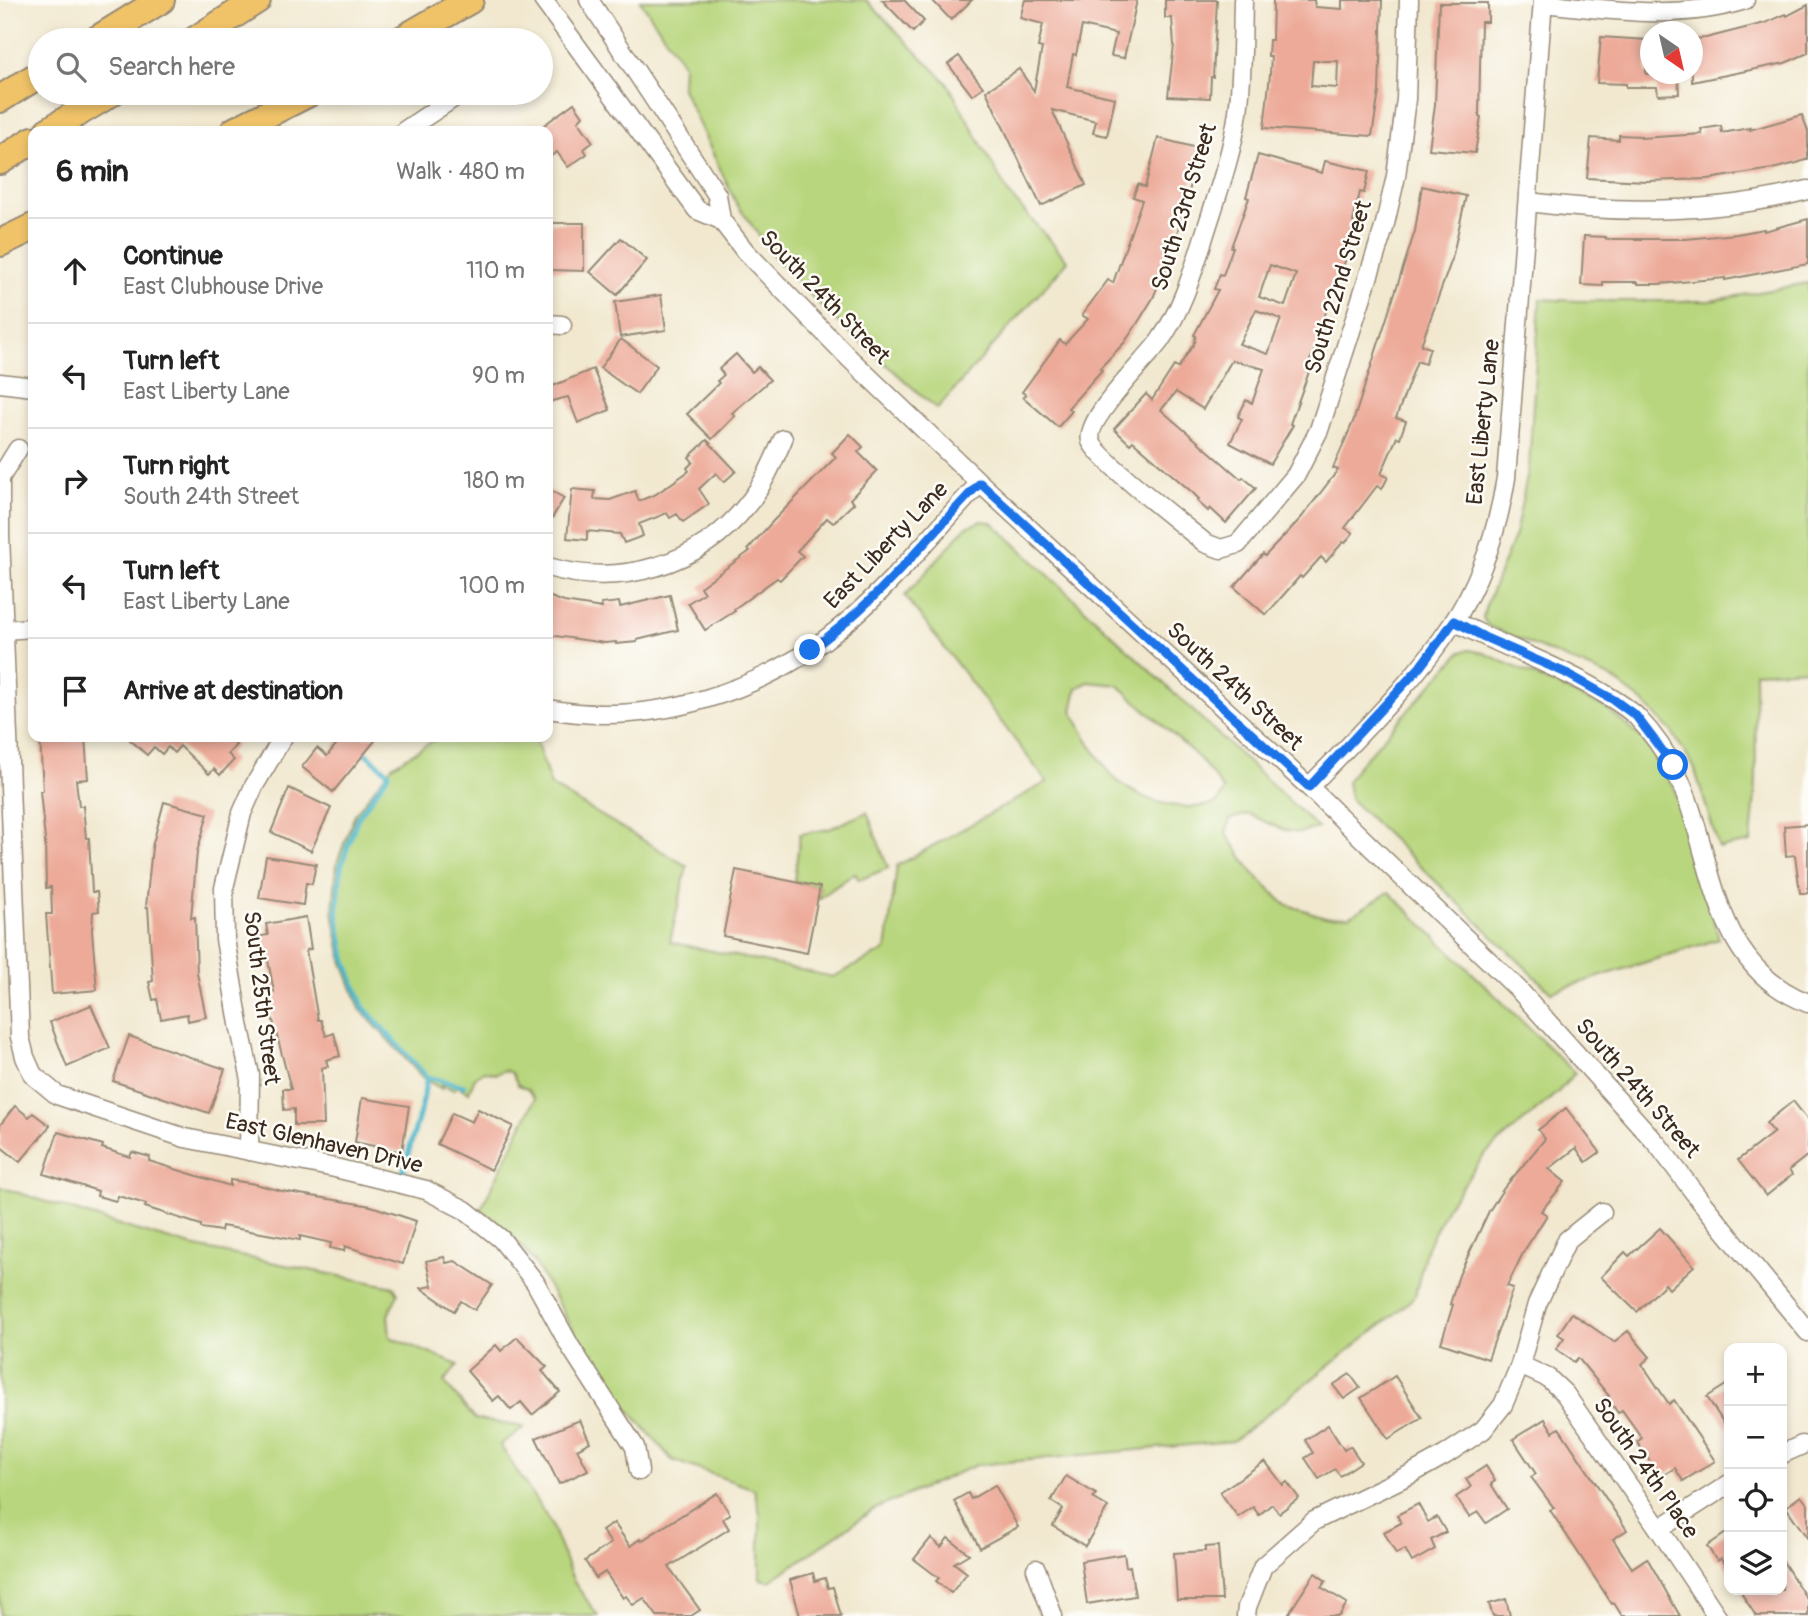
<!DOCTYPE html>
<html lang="en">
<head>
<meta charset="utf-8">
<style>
  body { margin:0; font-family:Pangolin,sans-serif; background:#f6f6f6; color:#222 }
  .controls { position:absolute; right:21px; bottom:21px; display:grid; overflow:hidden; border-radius:14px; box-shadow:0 4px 10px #0003 }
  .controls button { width:63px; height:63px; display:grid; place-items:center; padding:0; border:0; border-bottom:2px solid #e0e0e0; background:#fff; color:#222; font:35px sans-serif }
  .compass { position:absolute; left:1640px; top:21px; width:63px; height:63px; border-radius:50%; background:#fff; box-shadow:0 4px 10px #0003; rotate:146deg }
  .stop { position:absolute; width:21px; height:21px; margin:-16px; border:5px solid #1a73e8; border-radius:50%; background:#fff }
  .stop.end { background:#1a73e8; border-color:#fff; box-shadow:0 2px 7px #0008 }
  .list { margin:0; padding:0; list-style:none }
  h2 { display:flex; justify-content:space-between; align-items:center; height:91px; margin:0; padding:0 28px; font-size:30px }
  h2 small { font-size:23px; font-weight:400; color:#767676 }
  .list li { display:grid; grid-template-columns:46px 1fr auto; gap:21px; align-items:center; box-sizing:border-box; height:105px; padding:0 28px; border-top:2px solid #e0e0e0 }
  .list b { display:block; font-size:26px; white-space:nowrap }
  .list p { margin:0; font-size:23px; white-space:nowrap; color:#767676 }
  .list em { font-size:23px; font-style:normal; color:#767676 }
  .icon { flex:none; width:38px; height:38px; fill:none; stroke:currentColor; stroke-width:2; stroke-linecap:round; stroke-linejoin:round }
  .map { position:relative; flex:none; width:1808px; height:1616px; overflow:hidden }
  .search { position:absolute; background:#fff; box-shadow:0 4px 10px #0003; left:28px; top:28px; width:525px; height:77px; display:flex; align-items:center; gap:18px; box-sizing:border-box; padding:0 24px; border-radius:38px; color:#767676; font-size:26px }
  .panel { position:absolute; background:#fff; box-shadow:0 4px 10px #0003; left:28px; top:126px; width:525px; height:616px; border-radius:14px }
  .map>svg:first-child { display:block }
  .green { fill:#b8d67d; stroke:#7a804e; stroke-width:2; fill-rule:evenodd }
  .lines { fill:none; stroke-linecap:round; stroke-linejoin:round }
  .stream { stroke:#4eb7cc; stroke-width:5 }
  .building { fill:#edaa99; fill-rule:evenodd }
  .minor-casing { stroke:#968976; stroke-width:21 }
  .highway-casing { stroke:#968976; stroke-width:30 }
  .minor { stroke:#fff; stroke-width:18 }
  .highway { stroke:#f0c369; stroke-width:26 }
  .route { stroke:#1a73e8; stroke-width:9 }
  .labels { text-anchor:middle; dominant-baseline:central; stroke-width:5; stroke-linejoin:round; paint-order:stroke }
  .street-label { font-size:23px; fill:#3b2a1e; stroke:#fdfcf7 }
</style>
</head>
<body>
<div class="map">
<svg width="1808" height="1616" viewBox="0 0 1808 1616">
  <rect width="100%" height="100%" fill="#fdfcf7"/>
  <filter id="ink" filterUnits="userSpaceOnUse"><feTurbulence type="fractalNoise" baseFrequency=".0143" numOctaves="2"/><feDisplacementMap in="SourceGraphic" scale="14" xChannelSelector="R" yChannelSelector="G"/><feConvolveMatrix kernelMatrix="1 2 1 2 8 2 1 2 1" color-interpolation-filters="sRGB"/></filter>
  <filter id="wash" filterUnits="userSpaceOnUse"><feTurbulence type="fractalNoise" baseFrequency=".00686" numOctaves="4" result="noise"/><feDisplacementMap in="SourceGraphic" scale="28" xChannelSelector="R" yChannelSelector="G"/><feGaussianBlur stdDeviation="1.57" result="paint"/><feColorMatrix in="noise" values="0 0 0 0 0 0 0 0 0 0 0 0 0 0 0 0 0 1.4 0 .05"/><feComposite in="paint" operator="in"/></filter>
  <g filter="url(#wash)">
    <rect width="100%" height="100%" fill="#f1e8cf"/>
    <g class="green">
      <polygon points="640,0 866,0 948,84 1008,193 1068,261 937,409 829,314 776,259 736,203 682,88 683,64"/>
      <polygon points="1808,283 1808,669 1755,672 1756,781 1751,842 1719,848 1694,767 1672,732 1643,702 1610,677 1488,626 1483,618 1485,608 1515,535 1529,467 1540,299 1579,301 1710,301"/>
      <path d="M982 521 993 523 1318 828 1298 833 1281 829 1249 814 1230 819 1226 833 1253 873 1285 904 1325 917 1350 916 1389 892 1575 1073 1558 1092 1485 1154 1446 1209 1426 1249 1415 1296 1396 1313 1233 1441 976 1465 873 1510 770 1581 760 1579V1514L754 1489 672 1460 623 1403 586 1352 535 1263 511 1234 481 1209 535 1099 527 1089 518 1085 512 1073 505 1070 496 1074 484 1071 475 1077 469 1092 457 1086 454 1090 441 1084 442 1089 424 1079 360 1009 342 960 333 912 337 863 355 814 392 766 439 737H535L551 786 687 866 670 942 833 977 886 950 897 866 1047 782 905 596 966 527ZM1088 682 1118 685 1200 759 1224 790 1218 802C1189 814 1145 803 1120 783 1105 772 1081 729 1072 711L1077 688Z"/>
      <polygon points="1469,650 1484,653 1606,708 1640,737 1663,768 1676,793 1719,939 1551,992 1350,799 1347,782 1357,767 1461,652"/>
      <polygon points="867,812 888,868 859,880 855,873 818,899 820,887 794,881 800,834 829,829"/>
      <polygon points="0,1187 132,1229 191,1246 394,1287 398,1294 388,1315 390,1337 458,1365 444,1382 475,1419 524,1427 500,1445 550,1522 574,1582 598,1616 0,1616"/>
    </g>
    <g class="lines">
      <g class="stream">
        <polyline points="362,750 389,773 357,819 341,866 337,913 345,958 363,1007 427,1077 422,1105 401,1179"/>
        <polyline points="427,1077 464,1086"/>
      </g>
    </g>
    <g id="blocks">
      <g class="building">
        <polygon points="882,0 904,0 924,21 913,32"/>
        <polygon points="932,0 972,0 951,20"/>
        <polygon points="1025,0 1137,0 1124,58 1111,56 1116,34 1082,26 1076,55 1073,54 1067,87 1115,98 1107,136 1093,133 1096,121 1052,110 1086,185 1041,206 986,91 1019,69 1034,91 1042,48 1038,47 1043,24 1020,18"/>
        <polygon points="1165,0 1217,0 1213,77 1211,77 1210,98 1168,96 1174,45 1172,18 1165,18"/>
        <path d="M1273 0H1314L1315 7 1342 9V0H1382L1379 92 1372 136 1264 128 1270 74 1271 56H1268L1269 40H1272ZM1313 61H1338L1337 88 1311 86Z"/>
        <polygon points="1439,3 1488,3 1488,22 1481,22 1479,116 1481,117 1475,153 1429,149 1435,105"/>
        <polygon points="1808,5 1808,53 1785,63 1692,82 1692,39 1706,38 1765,23 1786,14 1787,16"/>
        <polygon points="1601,37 1647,40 1646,74 1678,74 1679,94 1658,95 1657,87 1626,87 1626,84 1597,83"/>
        <polygon points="959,56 983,87 972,95 948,64"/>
        <polygon points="574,103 583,116 578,121 593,142 584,149 587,154 568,167 557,152 548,158 548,131 542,131 540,128"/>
        <polygon points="1802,115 1808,131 1808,159 1797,163 1772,169 1708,179 1646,181 1587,178 1591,138 1619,140 1619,135 1641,136 1641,138 1702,134 1701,129 1721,126 1722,133 1750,128 1750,130"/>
        <polygon points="1158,138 1201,149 1172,251 1153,298 1137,324 1124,343 1100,368 1102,370 1068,408 1072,411 1058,427 1023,397 1026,395 1022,392 1060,340 1065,344 1088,319 1082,315 1108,280 1113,283 1142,200 1133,197 1138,184 1145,187"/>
        <path d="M1258 155 1322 173 1325 161 1369 171 1364 193 1360 192 1353 222H1355L1348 244 1351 245 1323 320 1321 327 1324 328 1307 368 1310 369 1290 424 1293 425 1270 464 1230 443 1242 419 1238 417 1246 400 1252 403 1264 369 1232 360 1203 409 1176 392 1161 410 1241 479 1243 477 1256 488 1226 523 1210 508 1208 511 1197 501 1199 499 1193 493 1141 448 1133 441 1130 444 1114 429 1146 394 1152 400 1174 366 1178 368 1195 342H1194L1196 336 1194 335 1218 290 1214 289 1220 274 1223 275 1233 247H1231L1249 198 1246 197ZM1270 265 1296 274 1285 306 1259 297ZM1256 310 1281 319 1268 354 1239 344Z"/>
        <polygon points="1422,186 1466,196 1452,259 1421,345 1430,348 1425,364 1417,361 1396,418 1406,421 1400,438 1397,437 1381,474 1388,477 1382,489 1377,486 1345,528 1353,533 1345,543 1343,542 1326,562 1321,557 1302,578 1300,576 1266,615 1234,587 1263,554 1265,556 1301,518 1338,470 1333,468 1353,422 1415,231"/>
        <polygon points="1808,219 1808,264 1725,280 1725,278 1659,284 1638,284 1638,282 1603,282 1603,286 1581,285 1584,236 1606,237 1606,239 1686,239 1737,234 1764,229 1764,231"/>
        <polygon points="551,223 584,223 584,271 550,270"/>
        <polygon points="621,238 647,260 617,295 590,272"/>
        <polygon points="661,295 666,330 620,337 615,302"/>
        <polygon points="621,339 657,366 637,394 600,368"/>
        <polygon points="736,354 752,372 758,367 770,380 732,413 735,416 712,439 687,414 719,383 717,381 724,375 719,369"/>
        <polygon points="593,369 610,410 578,423 568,397 548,402 548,388"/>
        <polygon points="850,434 863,447 858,452 877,471 850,499 854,503 833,523 827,518 797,551 803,556 780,580 777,578 734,609 735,611 705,630 688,603 704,593 700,587 750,551 748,549 773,521 836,457 832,453"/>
        <polygon points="707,440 736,471 724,482 716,473 699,489 709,504 683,522 677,514 670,518 667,513 639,524 643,536 624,543 620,534 587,531 587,540 567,538 572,489 595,491 594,499 610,500 635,491 639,501 656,494 689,471 687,468 693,462 689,457"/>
        <polygon points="548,489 564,498 548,525"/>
        <polygon points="670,595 678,630 637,640 637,642 616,644 616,642 605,643 548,635 548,596 564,602 602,608 601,604 619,602 620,607"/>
        <polygon points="40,737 85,737 88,779 76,780 79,806 83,806 86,838 89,838 92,892 97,892 99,911 93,912 92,931 97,990 52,994 46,914 52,914 51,887 46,888 45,840 40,791 43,791"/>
        <polygon points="127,737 228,737 236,745 228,754 234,760 220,775 214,769 209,774 180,746 174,753 168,747 162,754 154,747 147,755"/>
        <polygon points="342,737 378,737 333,792 302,767 317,748 327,756"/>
        <polygon points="289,788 331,808 311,851 271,832"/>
        <polygon points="164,802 208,814 197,852 191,918 195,917 197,973 206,1017 188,1021 187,1014 161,1019 157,999 153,1000 149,982 153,981 148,907 146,907 152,847"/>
        <polygon points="1808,824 1808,893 1800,893 1795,855 1786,856 1784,826"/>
        <polygon points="266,856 316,864 312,884 306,883 303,905 259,898"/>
        <polygon points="736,870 820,887 807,953 723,936"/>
        <polygon points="306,917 311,949 306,950 318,1020 321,1020 326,1036 334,1033 340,1056 326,1060 328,1066 322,1068 324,1125 294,1125 294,1109 284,1110 283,1089 291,1089 271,1013 269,1014 265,994 274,992 268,960 259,961 256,937 268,935 266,924"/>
        <polygon points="91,1005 110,1048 67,1067 50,1022"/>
        <polygon points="129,1036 225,1069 209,1113 113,1081"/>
        <polygon points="362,1098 409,1106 402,1152 355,1142"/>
        <polygon points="1793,1101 1808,1120 1808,1155 1789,1170 1792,1175 1766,1196 1738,1160 1774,1132 1766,1123"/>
        <polygon points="15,1106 29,1117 33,1113 50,1126 20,1162 0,1146 0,1125"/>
        <polygon points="1566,1108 1600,1152 1586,1162 1576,1148 1549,1169 1565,1182 1541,1211 1547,1215 1524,1251 1507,1286 1513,1288 1488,1359 1441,1343 1453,1305 1450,1304 1459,1275 1489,1211 1504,1188 1545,1139 1538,1130"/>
        <polygon points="478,1109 513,1126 491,1170 437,1144 452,1113 472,1122"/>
        <polygon points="58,1132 103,1145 102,1148 130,1157 132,1152 150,1157 149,1161 230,1186 230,1180 255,1184 282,1191 371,1206 416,1221 403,1264 345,1246 344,1251 330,1248 331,1243 300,1236 300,1240 222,1226 221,1231 201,1228 201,1225 145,1207 146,1204 118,1196 116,1201 97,1196 98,1191 44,1174"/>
        <polygon points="1660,1228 1694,1266 1669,1289 1665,1284 1637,1312 1601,1277 1625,1252 1629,1256"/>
        <polygon points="444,1257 446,1263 455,1261 492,1285 475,1310 461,1301 454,1311 421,1288 432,1286 426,1261"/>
        <polygon points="1572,1313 1614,1342 1628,1331 1650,1357 1642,1364 1669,1404 1674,1400 1715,1461 1683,1481 1675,1468 1660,1477 1637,1442 1642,1438 1622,1410 1618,1413 1607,1397 1609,1396 1578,1358 1574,1362 1556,1349 1564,1338 1558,1334"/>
        <polygon points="517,1337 547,1367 542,1371 560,1392 532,1415 521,1402 511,1410 499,1396 493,1401 467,1371 496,1345 501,1351"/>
        <polygon points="1350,1374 1360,1388 1344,1399 1333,1385"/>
        <polygon points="1395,1376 1422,1418 1388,1439 1361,1398"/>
        <polygon points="1729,1383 1729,1431 1707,1397"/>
        <polygon points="1545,1419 1553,1432 1559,1428 1627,1530 1613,1539 1632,1568 1647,1558 1680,1616 1622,1616 1614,1603 1612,1604 1550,1510 1554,1508 1531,1477 1536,1474 1513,1439"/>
        <polygon points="580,1420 590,1442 577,1449 588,1470 559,1484 536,1438"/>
        <polygon points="1328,1425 1344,1450 1350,1446 1361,1462 1340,1476 1335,1469 1319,1479 1305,1458 1313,1453 1305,1440"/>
        <polygon points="1265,1461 1283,1485 1287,1482 1299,1498 1279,1513 1272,1504 1259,1515 1253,1507 1238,1517 1220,1492"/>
        <polygon points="1486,1466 1495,1481 1491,1484 1507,1509 1486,1523 1478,1512 1469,1517 1456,1497 1471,1487 1466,1479"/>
        <polygon points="1066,1476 1096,1494 1093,1498 1108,1507 1085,1546 1053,1526 1063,1509 1051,1501"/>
        <polygon points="995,1485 1018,1527 980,1548 954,1501 968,1493 971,1499"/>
        <polygon points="717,1493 730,1514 723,1519 729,1529 669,1567 700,1610 691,1616 657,1616 644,1598 633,1605 626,1596 623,1598 605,1572 596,1578 585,1561 611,1543 602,1531 614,1523 630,1546 640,1539 641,1541"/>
        <polygon points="1801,1496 1808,1505 1808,1539 1786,1507"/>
        <polygon points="1418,1504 1428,1522 1437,1517 1446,1532 1431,1540 1435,1549 1412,1562 1405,1549 1396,1554 1384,1532 1401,1523 1397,1515"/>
        <polygon points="1729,1531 1729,1572 1721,1559 1717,1561 1707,1546"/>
        <polygon points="931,1538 941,1547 948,1538 969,1554 954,1563 967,1573 951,1593 936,1581 939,1578 914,1559"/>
        <polygon points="1218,1546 1222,1600 1177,1600 1174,1553 1205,1551 1205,1547"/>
        <polygon points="1124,1554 1126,1567 1130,1566 1135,1596 1087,1604 1081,1561"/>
        <polygon points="1782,1560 1808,1601 1808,1616 1756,1616 1743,1596 1741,1590 1782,1590"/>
        <polygon points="813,1573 815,1581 825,1578 828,1588 833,1587 841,1616 800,1616 790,1580"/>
        <polygon points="1315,1573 1326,1581 1321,1587 1347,1603 1339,1616 1287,1616"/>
        <polygon points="1506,1599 1510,1616 1493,1616 1489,1604"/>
      </g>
    </g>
  </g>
  <g filter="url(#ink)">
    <use href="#blocks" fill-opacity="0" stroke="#968976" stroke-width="2"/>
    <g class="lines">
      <g class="minor-casing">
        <g id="minor">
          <polyline points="543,0 697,210 721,220 745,251 849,358 980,483 1309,787 1518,989 1658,1145 1699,1199 1808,1332"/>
          <polyline points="589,0 717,195 721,220"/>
          <path d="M1243 0C1242 37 1243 75 1238 112 1232 155 1216 198 1203 240 1192 275 1181 311 1159 342 1145 361 1084 420 1091 441 1095 457 1187 528 1205 543L1221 549 1238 544 1296 475 1319 430 1384 228 1396 176 1406 99 1409 0"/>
          <path d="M1543 3C1610 10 1679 21 1745 0"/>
          <polyline points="404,131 458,95 468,93"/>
          <path d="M1528 202C1621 214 1716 214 1808 190"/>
          <polyline points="548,324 562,325"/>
          <polyline points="0,383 33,387"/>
          <polyline points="18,449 0,478 0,535 20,1037 25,1057 33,1075 57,1095 185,1138 335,1168 426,1190 465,1210 501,1239 535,1282 570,1346 635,1447 639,1471"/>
          <path d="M548 567C620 588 700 565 747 505 763 486 773 462 783 439"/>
          <path d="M1454 621C1501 646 1552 663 1598 690 1611 698 1626 706 1637 717 1659 740 1676 768 1687 798 1715 876 1718 968 1808 1003"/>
          <polyline points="3,630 33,628"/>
          <path d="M548 709C653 728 767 691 847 622 895 581 936 529 980 483"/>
          <path d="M1309 787C1359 735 1413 683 1453 623 1481 580 1498 528 1506 478L1543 0"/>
          <polyline points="249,1151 250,1075 239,1024 225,939 224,888 242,813 254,786 283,737"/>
          <polyline points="1520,1365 1548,1378 1565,1394 1659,1529 1717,1616"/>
          <polyline points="1782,1454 1802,1445"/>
          <polyline points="1659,1529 1729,1484"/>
          <polyline points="1036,1569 1053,1616"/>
          <polyline points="1246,1616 1247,1607 1263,1566 1314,1521 1411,1474 1445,1455 1483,1430 1503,1405 1520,1365 1537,1304 1567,1240 1602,1212"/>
        </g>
      </g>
      <g class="highway-casing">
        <g id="highway">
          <polyline points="96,40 161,0"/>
          <polyline points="195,40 257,0"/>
          <polyline points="401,40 470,0"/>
          <polyline points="0,99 40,74"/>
          <polyline points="48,131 111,93"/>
          <polyline points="234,131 309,93"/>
          <polyline points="0,161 33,140"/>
          <polyline points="0,243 33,227"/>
        </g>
      </g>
      <use href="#minor" class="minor"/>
      <use href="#highway" class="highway"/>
    </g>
  </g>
  <g class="lines" filter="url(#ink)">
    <path class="route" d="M810 650C875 605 925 540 980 483L1309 787 1420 667 1454 621 1484 637 1566 673 1614 700 1636 716 1673 765"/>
  </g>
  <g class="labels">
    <g class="street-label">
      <text transform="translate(1184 207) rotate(-73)">South 23rd Street</text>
      <text transform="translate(1338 287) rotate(-73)">South 22nd Street</text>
      <text transform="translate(825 297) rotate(46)">South 24th Street</text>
      <text transform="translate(1483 422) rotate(-84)">East Liberty Lane</text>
      <text transform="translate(886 545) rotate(-46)">East Liberty Lane</text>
      <text transform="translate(1235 686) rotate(43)">South 24th Street</text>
      <text transform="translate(262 998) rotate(83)">South 25th Street</text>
      <text transform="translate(1638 1088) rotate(49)">South 24th Street</text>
      <text transform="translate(324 1143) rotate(13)">East Glenhaven Drive</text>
      <text transform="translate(1646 1468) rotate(55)">South 24th Place</text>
    </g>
  </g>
</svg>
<div class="controls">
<button>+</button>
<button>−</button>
<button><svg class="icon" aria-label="locate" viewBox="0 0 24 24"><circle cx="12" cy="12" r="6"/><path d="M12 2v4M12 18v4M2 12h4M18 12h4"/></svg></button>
<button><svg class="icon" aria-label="layers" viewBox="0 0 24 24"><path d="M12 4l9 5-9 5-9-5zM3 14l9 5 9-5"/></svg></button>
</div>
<svg class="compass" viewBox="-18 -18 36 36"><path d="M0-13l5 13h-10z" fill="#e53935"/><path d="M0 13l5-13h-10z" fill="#767676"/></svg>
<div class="stop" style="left:1673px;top:765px"></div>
<div class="stop end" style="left:810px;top:650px"></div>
<div class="search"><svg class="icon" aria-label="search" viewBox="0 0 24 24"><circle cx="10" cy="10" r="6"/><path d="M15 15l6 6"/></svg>Search here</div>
<section class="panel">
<h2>6 min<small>Walk · 480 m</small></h2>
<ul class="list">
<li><svg class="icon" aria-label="ahead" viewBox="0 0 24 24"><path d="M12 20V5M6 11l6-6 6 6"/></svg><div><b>Continue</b><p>East Clubhouse Drive</p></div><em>110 m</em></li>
<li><svg class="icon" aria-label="left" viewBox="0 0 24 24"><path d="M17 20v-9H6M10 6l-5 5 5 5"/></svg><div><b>Turn left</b><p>East Liberty Lane</p></div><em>90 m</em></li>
<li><svg class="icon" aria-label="right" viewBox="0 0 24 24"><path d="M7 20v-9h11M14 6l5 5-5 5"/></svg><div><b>Turn right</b><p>South 24th Street</p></div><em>180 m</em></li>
<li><svg class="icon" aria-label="left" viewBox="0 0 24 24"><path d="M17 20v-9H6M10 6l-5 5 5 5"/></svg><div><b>Turn left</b><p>East Liberty Lane</p></div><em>100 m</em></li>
<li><svg class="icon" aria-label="arrive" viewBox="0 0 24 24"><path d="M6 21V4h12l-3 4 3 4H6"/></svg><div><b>Arrive at destination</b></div></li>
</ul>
</section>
</div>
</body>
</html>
